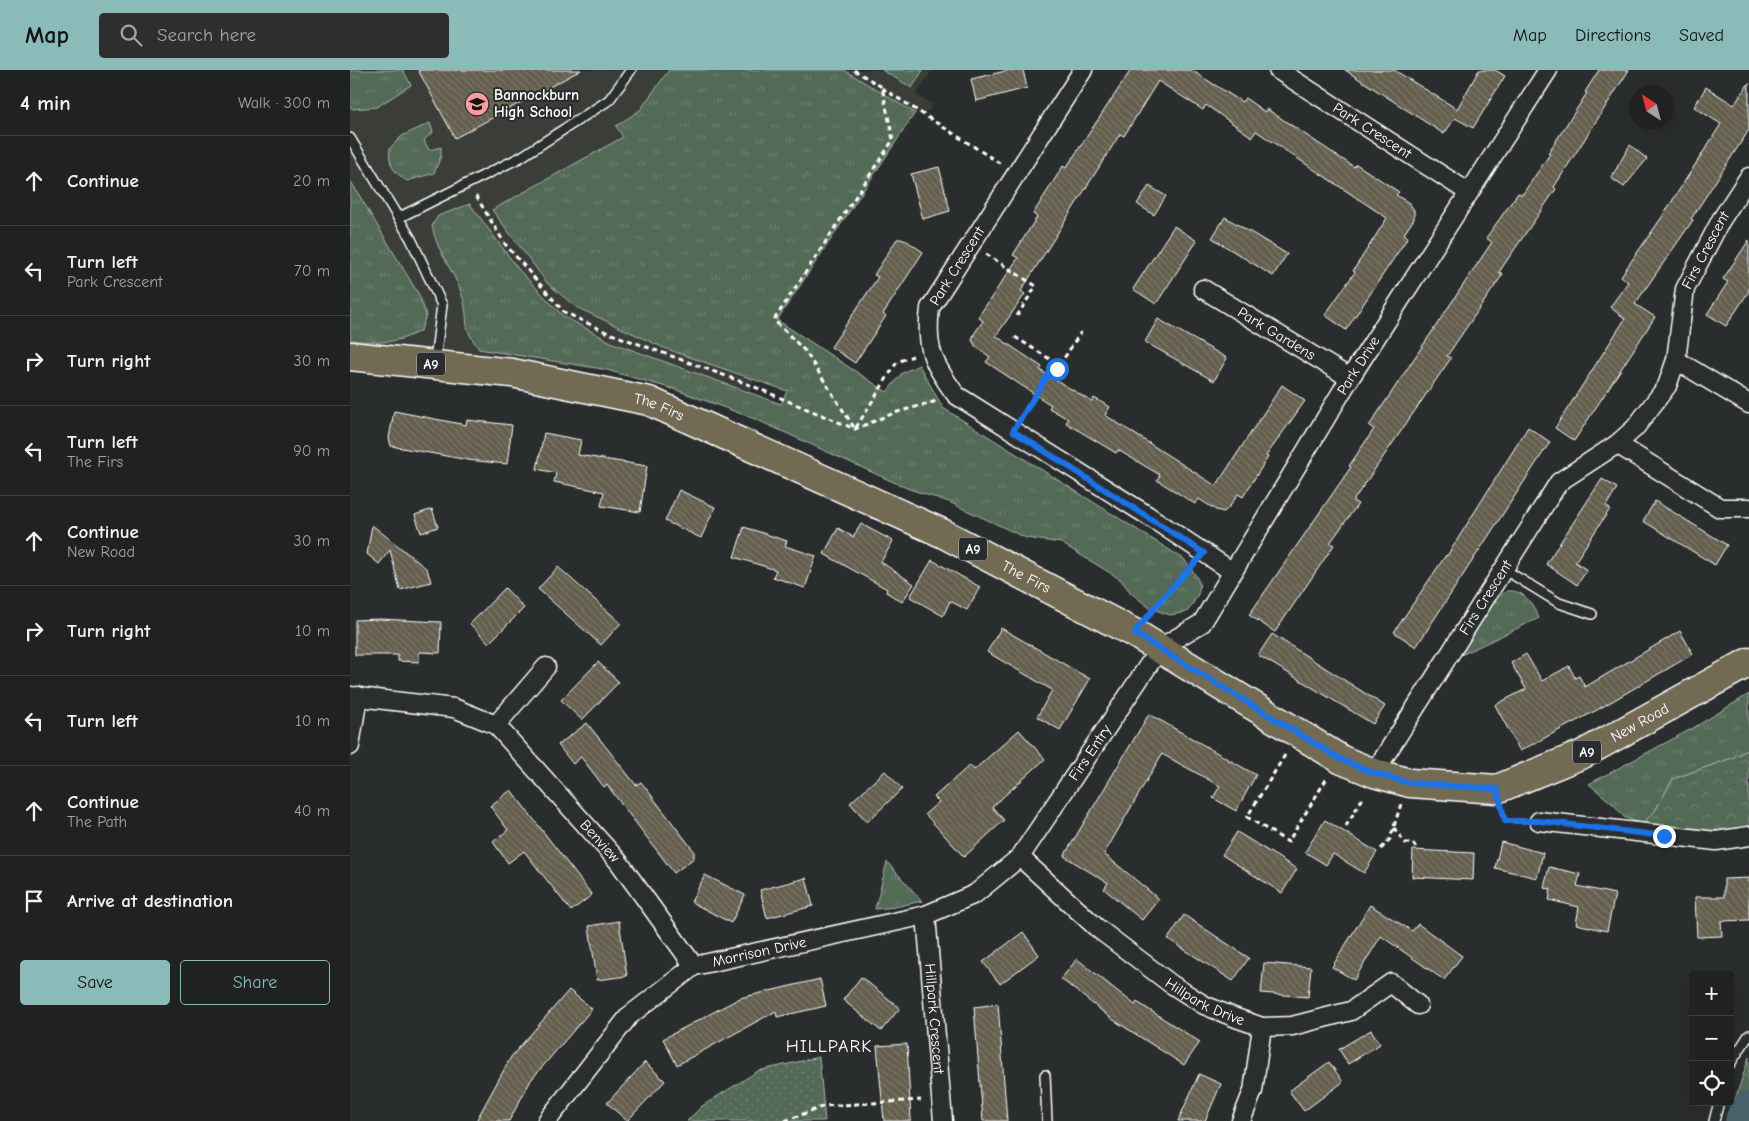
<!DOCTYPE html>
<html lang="en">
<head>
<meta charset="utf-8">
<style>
  body { margin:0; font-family:"Comic Neue",sans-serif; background:#2d2f2f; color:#f1f3f6 }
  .controls { position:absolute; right:15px; bottom:15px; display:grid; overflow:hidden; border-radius:5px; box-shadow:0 5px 20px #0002 }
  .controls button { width:45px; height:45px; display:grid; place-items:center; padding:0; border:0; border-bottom:1px solid #3d3f40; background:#202222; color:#f1f3f6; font:25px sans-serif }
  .compass { position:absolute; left:1279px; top:15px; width:45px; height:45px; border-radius:50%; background:#202222; box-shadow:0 5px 20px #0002; rotate:324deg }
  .stop { position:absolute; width:15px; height:15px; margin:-11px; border:4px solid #1a73e8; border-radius:50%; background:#fff }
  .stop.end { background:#1a73e8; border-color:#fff; box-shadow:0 1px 5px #0008 }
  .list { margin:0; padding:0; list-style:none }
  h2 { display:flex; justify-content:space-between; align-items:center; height:65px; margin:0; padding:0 20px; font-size:21px }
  h2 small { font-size:16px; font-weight:400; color:#a2a4a5 }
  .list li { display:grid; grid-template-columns:32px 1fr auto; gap:15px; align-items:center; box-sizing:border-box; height:90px; padding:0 20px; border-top:1px solid #3d3f40 }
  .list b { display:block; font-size:19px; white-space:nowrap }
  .list p { margin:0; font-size:16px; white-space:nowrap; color:#a2a4a5 }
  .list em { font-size:16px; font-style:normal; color:#a2a4a5 }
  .actions { display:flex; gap:10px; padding:15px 20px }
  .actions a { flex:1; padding:11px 0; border:1px solid #8bbbb9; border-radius:5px; text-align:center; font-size:18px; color:#8bbbb9 }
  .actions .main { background:#8bbbb9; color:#111 }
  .icon { flex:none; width:28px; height:28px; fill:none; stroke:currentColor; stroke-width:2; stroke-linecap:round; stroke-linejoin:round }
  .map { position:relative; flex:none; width:1399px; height:1051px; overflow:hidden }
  header { display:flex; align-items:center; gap:30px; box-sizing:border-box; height:70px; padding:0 25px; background:#8bbbb9; color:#111 }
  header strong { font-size:24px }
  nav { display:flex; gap:28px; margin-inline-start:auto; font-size:18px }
  .search { width:350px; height:45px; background:#2d2f2f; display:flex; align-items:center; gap:12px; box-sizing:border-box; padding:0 18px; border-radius:5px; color:#a2a4a5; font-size:19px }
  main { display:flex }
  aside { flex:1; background:#202222 }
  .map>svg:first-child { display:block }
  .built { fill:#3b3c38 }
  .grass { fill:url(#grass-tufts); stroke:#a9b4ab }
  .forest { fill:url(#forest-crowns); stroke:#a9b4ab }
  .park { fill:url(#park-dots); stroke:#a9b4ab }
  .garden { fill:#536a57; stroke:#a9b4ab }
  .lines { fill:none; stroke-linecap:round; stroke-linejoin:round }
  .river { stroke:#49646d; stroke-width:40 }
  .building { fill:url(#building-back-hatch); stroke:#fff }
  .service-casing { stroke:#fff; stroke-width:12 }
  .minor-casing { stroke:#fff; stroke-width:21 }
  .primary-casing { stroke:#fff; stroke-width:31 }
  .path { stroke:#fff; stroke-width:3; stroke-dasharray:5 4; stroke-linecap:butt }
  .service { stroke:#2a2d2e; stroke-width:9 }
  .minor { stroke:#2a2d2e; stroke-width:18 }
  .primary { stroke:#736b52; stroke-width:28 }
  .route { stroke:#1a73e8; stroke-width:6 }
  .labels { text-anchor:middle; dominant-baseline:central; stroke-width:4; stroke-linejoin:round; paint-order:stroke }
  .shield { fill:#2a2d2e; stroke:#bfc0c0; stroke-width:1 }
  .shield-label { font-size:14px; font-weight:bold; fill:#fff }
  .poi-label { font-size:15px; font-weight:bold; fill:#fff; stroke:#2a2d2e; text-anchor:start }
  .street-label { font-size:15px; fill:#fff; stroke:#2a2d2e }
  .quarter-label { font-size:18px; letter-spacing:1px; fill:#fff; stroke:#2a2d2e }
</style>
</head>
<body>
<header>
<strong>Map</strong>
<div class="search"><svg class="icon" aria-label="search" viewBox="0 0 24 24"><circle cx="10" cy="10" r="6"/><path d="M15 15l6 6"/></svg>Search here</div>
<nav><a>Map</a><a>Directions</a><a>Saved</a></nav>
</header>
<main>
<aside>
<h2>4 min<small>Walk · 300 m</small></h2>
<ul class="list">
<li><svg class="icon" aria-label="ahead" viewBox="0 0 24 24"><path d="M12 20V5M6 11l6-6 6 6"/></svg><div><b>Continue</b></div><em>20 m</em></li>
<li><svg class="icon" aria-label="left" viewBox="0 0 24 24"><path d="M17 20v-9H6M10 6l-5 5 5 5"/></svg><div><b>Turn left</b><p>Park Crescent</p></div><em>70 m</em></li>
<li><svg class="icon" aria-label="right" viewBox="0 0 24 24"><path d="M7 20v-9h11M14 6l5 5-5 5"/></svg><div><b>Turn right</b></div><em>30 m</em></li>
<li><svg class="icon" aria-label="left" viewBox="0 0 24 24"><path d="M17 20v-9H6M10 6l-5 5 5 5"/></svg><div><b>Turn left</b><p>The Firs</p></div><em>90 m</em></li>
<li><svg class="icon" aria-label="ahead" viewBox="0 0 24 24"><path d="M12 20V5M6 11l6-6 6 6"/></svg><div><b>Continue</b><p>New Road</p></div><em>30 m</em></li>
<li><svg class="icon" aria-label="right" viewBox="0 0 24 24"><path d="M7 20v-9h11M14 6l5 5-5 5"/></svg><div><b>Turn right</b></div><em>10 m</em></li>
<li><svg class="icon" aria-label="left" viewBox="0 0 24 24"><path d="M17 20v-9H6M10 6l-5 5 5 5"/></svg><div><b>Turn left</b></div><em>10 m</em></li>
<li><svg class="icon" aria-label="ahead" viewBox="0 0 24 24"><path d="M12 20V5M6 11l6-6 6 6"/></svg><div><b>Continue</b><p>The Path</p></div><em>40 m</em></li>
<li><svg class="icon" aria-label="arrive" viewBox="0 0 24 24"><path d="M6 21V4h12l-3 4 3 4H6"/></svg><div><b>Arrive at destination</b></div></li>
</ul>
<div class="actions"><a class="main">Save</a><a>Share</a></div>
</aside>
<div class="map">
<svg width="1399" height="1051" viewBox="0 0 1399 1051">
  <defs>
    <pattern id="grass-tufts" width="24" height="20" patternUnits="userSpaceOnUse" patternTransform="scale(1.25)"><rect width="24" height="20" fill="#536a57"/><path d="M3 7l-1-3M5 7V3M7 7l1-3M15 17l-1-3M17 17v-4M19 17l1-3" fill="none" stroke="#6d8070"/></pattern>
    <pattern id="forest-crowns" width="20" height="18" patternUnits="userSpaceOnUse" patternTransform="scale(1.25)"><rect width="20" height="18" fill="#536a57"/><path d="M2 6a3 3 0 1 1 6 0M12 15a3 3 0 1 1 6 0" fill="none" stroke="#6d8070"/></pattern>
    <pattern id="park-dots" width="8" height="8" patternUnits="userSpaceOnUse" patternTransform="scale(1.25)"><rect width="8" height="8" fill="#536a57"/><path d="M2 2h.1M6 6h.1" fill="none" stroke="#6d8070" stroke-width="1.8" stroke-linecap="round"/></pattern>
    <pattern id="building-back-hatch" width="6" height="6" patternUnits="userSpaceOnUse" patternTransform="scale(1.25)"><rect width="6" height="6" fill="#645e4e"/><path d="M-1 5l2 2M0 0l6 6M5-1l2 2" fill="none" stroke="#7b7669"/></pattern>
  </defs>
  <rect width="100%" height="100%" fill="#2a2d2e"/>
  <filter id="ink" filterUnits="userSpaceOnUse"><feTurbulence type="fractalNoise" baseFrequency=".02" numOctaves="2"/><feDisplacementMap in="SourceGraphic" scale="10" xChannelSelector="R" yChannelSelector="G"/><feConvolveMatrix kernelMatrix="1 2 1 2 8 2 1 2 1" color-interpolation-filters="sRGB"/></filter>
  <g filter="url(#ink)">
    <polygon class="built" points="0,0 582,0 566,25 582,34 579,40 565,44 428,251 390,344 269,302 0,271"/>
    <g class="grass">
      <polygon points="0,0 53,0 61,15 27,37 3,39 0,37"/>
      <path d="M319 0H494L565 43 427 250 537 322 552 303 569 295 593 338 834 489C852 514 856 515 837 542L820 545 800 538 781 523 770 509 711 473 676 468 599 432 559 419 405 349 327 320 253 299 129 279C112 256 119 255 114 232 108 205 87 184 82 156L88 146 120 134 169 200 213 246 263 273 431 334 437 321 314 278 226 237 198 214 142 140 273 67 266 56 290 40Z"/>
      <path d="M80 53 83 62 74 70 79 80 91 77V86L84 103 57 111C43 102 38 94 40 78L52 66Z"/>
      <path d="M0 110 69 225 76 245 71 260C46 275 27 273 0 270Z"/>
      <path d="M1157 521C1175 520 1182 533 1189 548L1109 586 1148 527Z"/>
      <polygon points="1399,624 1399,679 1382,688 1323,709 1305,741 1292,754 1274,747 1264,735 1239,714 1345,657"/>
      <polygon points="537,792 572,831 545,837 525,839"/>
    </g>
    <g class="forest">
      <polygon points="1399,679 1399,757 1357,765 1292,754 1305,741 1323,709 1382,688"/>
      <polygon points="1399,987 1399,1051 1378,1051"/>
    </g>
    <polygon class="park" points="469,987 475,1051 337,1051 352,1036 408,1001"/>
    <polygon class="garden" points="532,0 573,0 562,18"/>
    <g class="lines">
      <polyline class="river" points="1395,1051 1399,1041"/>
    </g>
    <g class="building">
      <polygon points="68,0 231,0 105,68"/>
      <polygon points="660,0 673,0 677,18 626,31 621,9"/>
      <polygon points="781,0 841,0 892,32 895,28 915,42 917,39 1004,97 1006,94 1049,122 1046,125 1059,133 1064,140 1064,149 1054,164 1058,167 996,260 975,245 1005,202 1003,201 1037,148 906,61 902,67 856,35 853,40 808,11 774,66 770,64 671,221 675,224 646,266 692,297 690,300 742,332 744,328 760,337 755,345 866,416 932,315 955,331 916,386 918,387 893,427 888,424 880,436 874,442 866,440 849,429 845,434 807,410 810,405 768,380 766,383 716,353 718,349 699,338 701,335 636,292 640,287 626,277 622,270 624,264 633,251 628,247 668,188 663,185 687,147 683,144 713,96 716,98"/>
      <polygon points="995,0 1044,0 1107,39 1129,0 1145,0 1155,6 1123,58 1105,48 1094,64"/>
      <polygon points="1249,0 1279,0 1204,117 1206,119 1149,202 1153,204 1097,286 1101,288 1003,431 1008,434 980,473 984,475 925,562 899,545 1001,397 999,396 1024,359 1019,356 1142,172 1136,168 1168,123 1172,125 1200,84 1198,83 1237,23 1235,22"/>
      <polygon points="1399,13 1399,60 1341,149 1343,150 1285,234 1305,247 1224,371 1205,358 1275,249 1260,237 1278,212 1271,206 1312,147 1371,54 1344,37 1356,17 1384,35"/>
      <polygon points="1280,75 1297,89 1274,117 1261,108"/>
      <polygon points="589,97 600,141 573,149 561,104"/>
      <polygon points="799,116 816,126 804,145 787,134"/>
      <polygon points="875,147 937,184 923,206 862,168"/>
      <polygon points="824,156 847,171 806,234 783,219"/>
      <polygon points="547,169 554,169 573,182 533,244 536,246 505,293 481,277 528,207 524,205"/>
      <polygon points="1399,170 1399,221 1376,256 1357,244 1378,212 1373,209"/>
      <polygon points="808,249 877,288 864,311 795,272"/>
      <polygon points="44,341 116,355 117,350 162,355 157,394 118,390 41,376 39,368"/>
      <polygon points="1178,357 1200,372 1066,577 1044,562 1096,485 1097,486"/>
      <polygon points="194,363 231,370 228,385 297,396 290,442 251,436 254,422 204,412 206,403 187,399"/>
      <polygon points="1252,409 1267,418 1256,436 1260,439 1225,492 1237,500 1227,515 1196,494"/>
      <polygon points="329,420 365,437 351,468 315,451"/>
      <polygon points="1305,431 1377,475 1365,495 1293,451"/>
      <polygon points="82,439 88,457 71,463 65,445"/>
      <polygon points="511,454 543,471 531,492 564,514 552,532 536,522 537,519 474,484 488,458 503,467"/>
      <polygon points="22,455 77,499 81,512 50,520 40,480 29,494 17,484"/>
      <polygon points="394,457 437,471 435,476 466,486 455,518 423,507 426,500 384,487"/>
      <polygon points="582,490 630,517 617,540 600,531 593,546 560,527"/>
      <polygon points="208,497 271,553 251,575 188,519"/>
      <polygon points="155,518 174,538 139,573 120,554"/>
      <polygon points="30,549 91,552 90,583 69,582 69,592 48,591 48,585 5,585 5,550"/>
      <polygon points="651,558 740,609 710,660 687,647 702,620 637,582"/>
      <polygon points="1330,561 1343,584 1247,640 1170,681 1145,635 1176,619 1161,593 1176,584 1192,611 1219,596 1225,608 1229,606 1235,617"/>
      <polygon points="922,564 1035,636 1023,654 908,585"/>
      <polygon points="248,592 269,612 232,650 211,630"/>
      <polygon points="799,644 906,705 886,741 863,728 870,716 812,684 754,784 809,829 792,850 754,819 758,813 714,786"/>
      <polygon points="237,653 286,715 291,712 344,781 344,788 324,803 257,715 254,717 231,687 223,694 208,675"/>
      <polygon points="669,660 695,689 642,737 654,750 614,787 575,744 589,732 584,727 620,695 624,700"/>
      <polygon points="535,701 552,719 517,752 500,733"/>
      <polygon points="161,720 242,825 221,841 174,781 158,793 143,772 158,760 140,736"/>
      <polygon points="975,750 1027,782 1014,803 983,784 976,795 955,782"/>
      <polygon points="887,762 947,799 932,823 872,785"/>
      <polygon points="1151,772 1193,783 1187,808 1145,798"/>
      <polygon points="1063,780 1124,783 1123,810 1062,807"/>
      <polygon points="1199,797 1230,804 1227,816 1265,824 1257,861 1226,854 1229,837 1199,830 1201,819 1194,818"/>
      <polygon points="355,805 395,825 381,853 341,832"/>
      <polygon points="456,808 463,836 417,848 410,820"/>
      <polygon points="1399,808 1399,850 1371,851 1372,866 1347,867 1345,827 1374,827 1374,809"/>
      <polygon points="1020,835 1062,861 1068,854 1112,886 1094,910 1031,866 1004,910 982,897"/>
      <polygon points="834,845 899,888 883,911 818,869"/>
      <polygon points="269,851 277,906 247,910 239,856"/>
      <polygon points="673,862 689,885 650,914 633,892"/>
      <polygon points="727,889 785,935 787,932 850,972 834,995 762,949 711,909"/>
      <polygon points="914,893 961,897 958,927 911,923"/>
      <polygon points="511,907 550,938 531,961 493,930"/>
      <polygon points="470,909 476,936 427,947 426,941 327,995 313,969 390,928"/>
      <polygon points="219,920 242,939 181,1010 159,1051 126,1051 161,987"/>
      <polygon points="648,934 657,1051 633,1051 624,937"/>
      <polygon points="1021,960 1030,974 998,994 989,979"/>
      <polygon points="557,974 561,1051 534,1051 527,976"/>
      <polygon points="295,992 315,1011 277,1051 257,1033"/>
      <polygon points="979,992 993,1012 954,1041 939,1021"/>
      <polygon points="849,1004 871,1014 855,1051 828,1051"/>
    </g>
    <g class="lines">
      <g class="service-casing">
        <g id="service">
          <polyline points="0,68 61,169 92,235 85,291"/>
          <polyline points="48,148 171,87 259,30 281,0"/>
          <polyline points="1152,498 1209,533 1242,544"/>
          <polyline points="1380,994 1399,965"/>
          <polyline points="695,1005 697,1051"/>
          <polyline points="1364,1051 1369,1032"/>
        </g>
      </g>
      <g class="minor-casing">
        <g id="minor">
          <path d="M733 0 580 238C575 278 583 294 606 325L797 445 883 502"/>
          <path id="s1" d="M928 0 1118 122"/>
          <path id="s2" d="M853 219 1000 308"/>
          <polyline points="1326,290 1399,334"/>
          <polyline points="1267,374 1370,438 1399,438"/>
          <path id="s3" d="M0 626 104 638 146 655 268 791 344 896"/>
          <polyline points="146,655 196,597"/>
          <polyline points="0,676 8,626"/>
          <path id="s4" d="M1024 703 1209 412 1267 374 1285 358 1317 316 1326 290 1335 219 1371 150 1399 107"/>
          <polyline points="1189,751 1366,771 1399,766"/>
          <path id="s5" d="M670 787 746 857 821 914 854 935 886 948 912 957 942 956 1001 941 1041 913 1068 935"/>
          <path id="s6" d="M576 845 593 1051"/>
          <path id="s7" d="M197 1051 279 946 344 896 576 845 625 824 670 787 810 578 852 553 1000 308 1198 0"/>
          <polyline points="891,1051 903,1021 912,957"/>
        </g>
      </g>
      <g class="primary-casing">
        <g id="primary">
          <path id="s8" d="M0 286 162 303 299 331 592 463 784 563 992 690 1024 703 1060 713 1147 719 1233 684 1399 592"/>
        </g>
      </g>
      <g class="path">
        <polyline points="504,0 532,17 543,70 424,250 455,281 505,359 547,292 563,286"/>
        <polyline points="532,18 651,94"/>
        <polyline points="126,126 155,174 214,242 256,262 395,313 505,359 544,343 587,331"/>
        <polyline points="636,184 686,216 667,246"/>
        <polyline points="665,267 706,293 673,344"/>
        <polyline points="703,297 707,299 731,262"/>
        <polyline points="799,545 841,497"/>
        <polyline points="935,685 897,747 938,772 977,708"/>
        <polyline points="1153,742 1155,751 1170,751"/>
        <polyline points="996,756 1014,726"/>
        <polyline points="1044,758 1055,773 1063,773 1066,778"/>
        <polyline points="1031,779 1040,769 1051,734"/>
        <polyline points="435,1051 474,1036 571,1030"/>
      </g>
      <use href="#service" class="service"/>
      <use href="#minor" class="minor"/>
      <use href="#primary" class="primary"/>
    </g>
  </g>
  <g class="lines" filter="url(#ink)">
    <polyline class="route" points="707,299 703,297 663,361 854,483 820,520 784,563 992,690 1024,703 1060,713 1147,719 1155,751 1189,751 1314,766"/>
  </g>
  <defs>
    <g id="school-disc" transform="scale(1.25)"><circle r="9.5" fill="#ff9aa2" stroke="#2a2d2e"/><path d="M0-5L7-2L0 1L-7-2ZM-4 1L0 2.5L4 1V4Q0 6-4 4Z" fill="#111"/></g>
  </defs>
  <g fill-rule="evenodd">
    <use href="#school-disc" x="127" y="34"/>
  </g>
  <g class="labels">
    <g class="shield">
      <rect x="67" y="282.5" width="28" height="23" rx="4"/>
      <rect x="609" y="467.5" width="28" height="23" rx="4"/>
      <rect x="1223" y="670.5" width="28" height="23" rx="4"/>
    </g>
    <g class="shield-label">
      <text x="81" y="294">A9</text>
      <text x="623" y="479">A9</text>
      <text x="1237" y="682">A9</text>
    </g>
    <g class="poi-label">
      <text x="144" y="25">Bannockburn<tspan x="144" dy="17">High School</tspan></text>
    </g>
    <g class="street-label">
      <text stroke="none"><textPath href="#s1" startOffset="112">Park Crescent</textPath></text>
      <text stroke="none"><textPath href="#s4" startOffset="634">Firs Crescent</textPath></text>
      <text transform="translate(607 196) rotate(-58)">Park Crescent</text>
      <text stroke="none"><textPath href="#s2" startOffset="86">Park Gardens</textPath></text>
      <text stroke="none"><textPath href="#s7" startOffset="1166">Park Drive</textPath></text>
      <text stroke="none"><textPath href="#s8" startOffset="314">The Firs</textPath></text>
      <text stroke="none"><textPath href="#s8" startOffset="719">The Firs</textPath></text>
      <text stroke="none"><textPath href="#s4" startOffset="208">Firs Crescent</textPath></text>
      <text stroke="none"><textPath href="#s8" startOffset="1401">New Road</textPath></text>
      <text stroke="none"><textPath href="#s7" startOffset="690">Firs Entry</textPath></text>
      <text stroke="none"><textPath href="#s3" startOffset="306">Benview</textPath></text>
      <text stroke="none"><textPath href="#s7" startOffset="282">Morrison Drive</textPath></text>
      <text stroke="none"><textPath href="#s5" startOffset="236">Hillpark Drive</textPath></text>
      <text stroke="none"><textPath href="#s6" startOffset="104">Hillpark Crescent</textPath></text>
    </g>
    <g class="quarter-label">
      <text x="479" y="976">HILLPARK</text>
    </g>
  </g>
</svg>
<div class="controls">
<button>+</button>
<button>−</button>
<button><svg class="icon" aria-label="locate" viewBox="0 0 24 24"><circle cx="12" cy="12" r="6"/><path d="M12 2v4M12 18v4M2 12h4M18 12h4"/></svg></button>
</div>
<svg class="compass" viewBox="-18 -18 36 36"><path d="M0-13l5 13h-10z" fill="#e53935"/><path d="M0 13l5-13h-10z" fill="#a2a4a5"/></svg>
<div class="stop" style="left:707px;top:299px"></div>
<div class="stop end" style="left:1314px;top:766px"></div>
</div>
</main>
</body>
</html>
